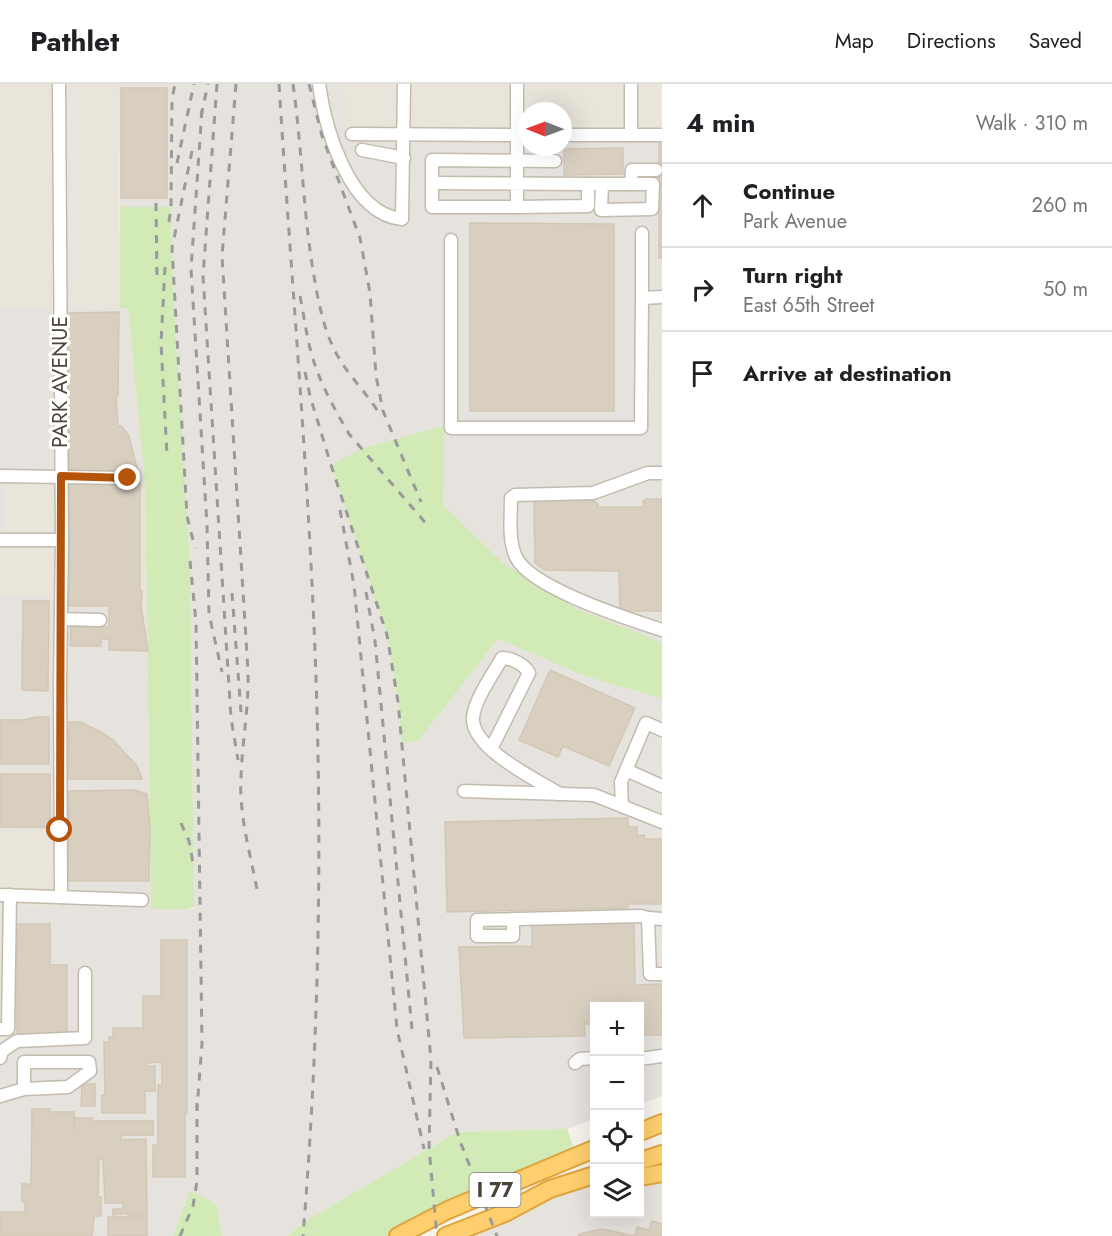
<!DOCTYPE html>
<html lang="en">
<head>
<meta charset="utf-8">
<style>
  body { margin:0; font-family:Jost,sans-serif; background:#f6f6f6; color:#202124 }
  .controls { position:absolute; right:18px; bottom:18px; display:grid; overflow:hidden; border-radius:0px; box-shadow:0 6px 24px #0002 }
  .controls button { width:54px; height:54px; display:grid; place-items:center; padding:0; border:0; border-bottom:2px solid #e0e0e0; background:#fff; color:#202124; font:30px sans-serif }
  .compass { position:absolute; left:518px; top:18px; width:54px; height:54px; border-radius:50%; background:#fff; box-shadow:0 6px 24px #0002; rotate:271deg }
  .stop { position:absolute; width:18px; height:18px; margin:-14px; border:4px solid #b45309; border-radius:50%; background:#fff }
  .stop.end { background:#b45309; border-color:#fff; box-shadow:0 2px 6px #0008 }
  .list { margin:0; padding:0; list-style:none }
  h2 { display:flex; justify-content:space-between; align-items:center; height:78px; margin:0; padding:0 24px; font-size:26px }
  h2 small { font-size:20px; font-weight:400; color:#757577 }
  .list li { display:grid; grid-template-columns:39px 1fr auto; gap:18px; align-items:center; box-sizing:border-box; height:84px; padding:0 24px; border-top:2px solid #e0e0e0 }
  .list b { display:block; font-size:22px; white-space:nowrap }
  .list p { margin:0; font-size:20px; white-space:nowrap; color:#757577 }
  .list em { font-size:20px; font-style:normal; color:#757577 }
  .icon { flex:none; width:33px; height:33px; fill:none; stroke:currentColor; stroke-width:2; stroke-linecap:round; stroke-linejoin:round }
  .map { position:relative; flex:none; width:662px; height:1152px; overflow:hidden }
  header { display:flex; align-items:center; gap:36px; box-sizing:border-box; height:84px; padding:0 30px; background:#fff; border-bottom:2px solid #e0e0e0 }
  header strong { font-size:28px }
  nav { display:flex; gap:33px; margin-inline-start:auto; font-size:21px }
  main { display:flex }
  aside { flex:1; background:#fff }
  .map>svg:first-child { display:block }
  .residential { fill:#eae5da }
  .industrial { fill:#e6e2dd }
  .green { fill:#d2eab5 }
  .building { fill:#d8cfc1; stroke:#d3c7b4; stroke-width:1.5 }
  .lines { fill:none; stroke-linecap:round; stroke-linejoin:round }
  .minor-casing { stroke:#c2bbae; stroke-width:15 }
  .highway-casing { stroke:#e0a43c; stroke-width:20 }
  .minor { stroke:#fff; stroke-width:12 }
  .highway { stroke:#ffcf6e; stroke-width:16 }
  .rail { stroke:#9a9a9a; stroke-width:3; stroke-dasharray:8 8; stroke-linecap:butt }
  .route { stroke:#b45309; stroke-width:8 }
  .labels { text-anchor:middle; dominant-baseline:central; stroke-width:6; stroke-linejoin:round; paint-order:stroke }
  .shield { fill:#fff; stroke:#817c74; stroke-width:1.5 }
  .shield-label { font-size:20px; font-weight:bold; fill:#4b4439 }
  .street-label { font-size:21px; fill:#4b4439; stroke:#fff }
</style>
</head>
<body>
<header>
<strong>Pathlet</strong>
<nav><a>Map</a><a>Directions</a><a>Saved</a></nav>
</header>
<main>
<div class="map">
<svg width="662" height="1152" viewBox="0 0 662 1152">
  <rect width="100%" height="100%" fill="#f6f3ec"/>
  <g class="residential">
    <polygon points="0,0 119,0 120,224 0,223"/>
    <polygon points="344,0 662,0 662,51 563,51 563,27 527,27 527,51 344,50"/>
    <polygon points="5,392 61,392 61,513 0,513 0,456 5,455"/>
    <polygon points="0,745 60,745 61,825 16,825 15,953 4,957 0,957"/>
  </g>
  <g class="industrial">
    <polygon points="119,0 344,0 345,50 527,51 527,63 563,63 563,51 662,51 662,585 331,381 387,551 398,618 402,659 418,657 498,555 582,591 662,615 662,1012 640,1020 640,922 594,922 594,1035 567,1045 457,1048 304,1138 287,1152 222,1152 216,1120 190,1108 173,1152 0,1152 0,957 15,952 16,824 60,825 61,813 60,746 0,745 0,513 61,513 61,392 5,392 5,456 0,456 0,223 128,224 145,401 151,825 194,825 190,477 173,206 171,124 120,123"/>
    <polygon points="662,1089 662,1152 446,1152 550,1105 594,1099 594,1130 640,1130 640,1093"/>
  </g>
  <g class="green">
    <polygon points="120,123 171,123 173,206 190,477 194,823 187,825 151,825 145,401 128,224 120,224"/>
    <polygon points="444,342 443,421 504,480 577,525 662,559 662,615 582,591 498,555 418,657 402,659 398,618 387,551 331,381 363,364"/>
    <polygon points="567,1045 577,1072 398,1152 287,1152 304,1138 457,1048"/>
    <polygon points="190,1107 216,1120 222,1152 173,1152"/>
  </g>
  <g class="building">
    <rect x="121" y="4" width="46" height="110"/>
    <rect x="659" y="56" width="3" height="118"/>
    <polygon points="623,64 623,90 564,91 564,65"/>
    <polygon points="470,139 614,140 614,327 470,327"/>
    <polygon points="119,228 118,311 116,312 118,343 121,342 129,352 138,388 69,389 68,229"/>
    <polygon points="69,399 140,399 140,507 142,507 141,522 148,567 109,566 109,555 101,555 101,562 70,562 71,543 109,543 109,522 69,522"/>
    <polygon points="534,415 592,415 598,420 598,423 643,423 643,417 647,415 662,415 662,527 620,527 619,487 545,486 535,479"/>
    <polygon points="23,517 49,517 48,607 22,606"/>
    <polygon points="550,586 635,624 609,682 563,662 558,673 519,656"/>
    <polygon points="36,633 49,633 49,680 0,680 0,636 22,636"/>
    <polygon points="69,638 80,638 101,648 113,656 137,682 142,695 68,695"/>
    <rect x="0" y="690" width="50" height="53"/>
    <polygon points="134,706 147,710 150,741 149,797 68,797 69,707"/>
    <polygon points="628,734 628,743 637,743 637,752 644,751 644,755 662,755 662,820 628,820 628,824 447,828 445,738"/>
    <polygon points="634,837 635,901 662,900 662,951 640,951 640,922 594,922 594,940 586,940 587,930 584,930 585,952 464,954 459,863 532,862 532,839"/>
    <polygon points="17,840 50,840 50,881 67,881 67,950 17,950"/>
    <polygon points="161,856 187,856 187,1029 185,1029 185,1093 153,1093 153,1061 158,1061 158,1001 162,1001 162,978 147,979 147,982 155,982 155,1007 145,1007 145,1029 102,1029 102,1011 105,1011 104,958 109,958 109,953 113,953 113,944 143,944 143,912 161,912"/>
    <polygon points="82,1000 95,1000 95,1022 81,1022"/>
    <polygon points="32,1025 50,1025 50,1028 74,1028 74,1047 75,1034 93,1034 93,1037 153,1037 153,1051 121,1051 121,1056 146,1055 147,1131 128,1131 128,1129 113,1131 113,1125 123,1125 123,1119 105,1119 103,1075 99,1075 98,1113 101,1113 101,1132 94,1132 92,1152 0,1152 0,1128 25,1128 25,1118 22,1118 22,1100 31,1100"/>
    <rect x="108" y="1133" width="39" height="19"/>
    <polygon points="652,1137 662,1140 662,1152 578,1152 579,1150 602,1145 635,1152 637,1143 649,1146"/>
  </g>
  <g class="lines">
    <g class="minor-casing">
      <g id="minor">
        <polyline points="59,0 62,456 60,598 61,813"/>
        <path d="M319 0C325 44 349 130 402 135L404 0"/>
        <polyline points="352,50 527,51"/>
        <polyline points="563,51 662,51"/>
        <polyline points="631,51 631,0"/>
        <polyline points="362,66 404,74"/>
        <path d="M432 99 588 100V122L517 123C517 82 517 41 517 0"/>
        <polyline points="588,100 653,100 652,125 601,126 602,100"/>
        <polyline points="631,100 632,86 656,86"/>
        <polyline points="517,123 432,123 432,76 555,77"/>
        <polyline points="642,149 642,214 662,213"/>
        <polyline points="451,156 451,344 641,344 642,214"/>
        <path d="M662 389H648L593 409 515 411 511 414C511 433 508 456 516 473 530 504 629 535 662 546"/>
        <polyline points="0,392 128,394"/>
        <polyline points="0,456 62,456"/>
        <polyline points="61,535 100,536"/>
        <path d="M491 665 529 589C525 581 512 574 502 574 493 590 475 615 473 633 470 664 537 696 560 710"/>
        <polyline points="626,686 662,702"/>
        <polyline points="464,707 594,711 662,738"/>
        <polyline points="622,722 621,698 646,639 662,646"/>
        <polyline points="0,811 142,816"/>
        <polyline points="513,835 513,852 477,852 477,836 641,832 648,834"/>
        <polyline points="662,835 648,834 650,890 662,890"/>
        <polyline points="0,945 8,945 10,811"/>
        <polyline points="0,974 2,967 17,957 85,954 85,889"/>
        <polyline points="640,975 662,972"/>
        <polyline points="575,979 580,975 594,974"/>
        <polyline points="0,1012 24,1005 68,1003 90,987 89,978 24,978 24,1005"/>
      </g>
    </g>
    <g class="highway-casing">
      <g id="highway">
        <polyline points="640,1048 662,1039"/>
        <polyline points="640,1077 662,1070"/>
        <polyline points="640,1093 662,1089"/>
        <polyline points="398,1152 448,1126 594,1065"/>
        <polyline points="446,1152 505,1129 550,1105 594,1091"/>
      </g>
    </g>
    <use href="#minor" class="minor"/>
    <use href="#highway" class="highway"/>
    <g class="rail">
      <polyline points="217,0 203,192 231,634 238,676"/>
      <path d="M236 0 222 172 248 587C249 624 242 658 241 694 239 731 250 769 257 805"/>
      <path d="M279 0C293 224 314 447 318 671 321 832 316 992 303 1152"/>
      <path d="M293 0C302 64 303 129 314 192 318 216 323 242 333 263 345 289 366 307 380 331"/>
      <polyline points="309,0 322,52 360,154 370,209 376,292 383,327 421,418"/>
      <polyline points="202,26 191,185 207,441 209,530 222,588"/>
      <polyline points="201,32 208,0"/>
      <polyline points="192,67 172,164 187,432 195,464"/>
      <polyline points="177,79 194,0"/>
      <polyline points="156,119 157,196"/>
      <polyline points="169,138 171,123 172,15 175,0"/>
      <polyline points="165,183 161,259 167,371"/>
      <path d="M300 212C304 231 306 250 311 268 319 298 334 324 349 350L429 443"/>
      <polyline points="305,288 310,312 331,381 387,551 398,618 431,976 429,1064 437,1152"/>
      <polyline points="340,426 354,501 397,945 424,1065"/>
      <polyline points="190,477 196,538 202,960 197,1024"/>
      <polyline points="366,508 375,557 412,945"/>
      <polyline points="232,509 241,628"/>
      <polyline points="181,739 189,757 193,779"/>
      <polyline points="437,983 460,1057 497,1152"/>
      <polyline points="180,1152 193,1122 197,1097 197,1016"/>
    </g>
  </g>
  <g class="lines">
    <polyline class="route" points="60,746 61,392 128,394"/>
  </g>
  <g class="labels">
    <rect class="shield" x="469.5" y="1089" width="51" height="34" rx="4.5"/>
    <g class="shield-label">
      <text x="495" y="1106">I 77</text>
    </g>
    <g class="street-label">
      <text transform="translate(60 298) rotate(-90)">PARK AVENUE</text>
    </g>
  </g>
</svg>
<div class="controls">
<button>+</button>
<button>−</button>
<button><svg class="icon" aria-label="locate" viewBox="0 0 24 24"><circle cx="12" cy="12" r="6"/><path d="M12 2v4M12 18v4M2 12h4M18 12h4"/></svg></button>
<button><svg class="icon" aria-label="layers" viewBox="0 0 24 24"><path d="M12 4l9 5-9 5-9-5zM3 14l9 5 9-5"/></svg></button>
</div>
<svg class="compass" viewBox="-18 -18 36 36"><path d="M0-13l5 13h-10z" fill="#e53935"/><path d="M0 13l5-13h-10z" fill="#757577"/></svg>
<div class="stop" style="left:60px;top:746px"></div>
<div class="stop end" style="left:128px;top:394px"></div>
</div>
<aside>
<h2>4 min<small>Walk · 310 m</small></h2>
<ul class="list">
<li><svg class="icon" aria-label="ahead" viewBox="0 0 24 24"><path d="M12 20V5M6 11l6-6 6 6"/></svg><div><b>Continue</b><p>Park Avenue</p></div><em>260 m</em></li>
<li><svg class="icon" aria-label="right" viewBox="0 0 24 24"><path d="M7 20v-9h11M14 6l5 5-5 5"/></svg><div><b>Turn right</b><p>East 65th Street</p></div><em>50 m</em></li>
<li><svg class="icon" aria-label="arrive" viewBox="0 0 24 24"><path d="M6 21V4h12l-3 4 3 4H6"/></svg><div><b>Arrive at destination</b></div></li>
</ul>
</aside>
</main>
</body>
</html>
